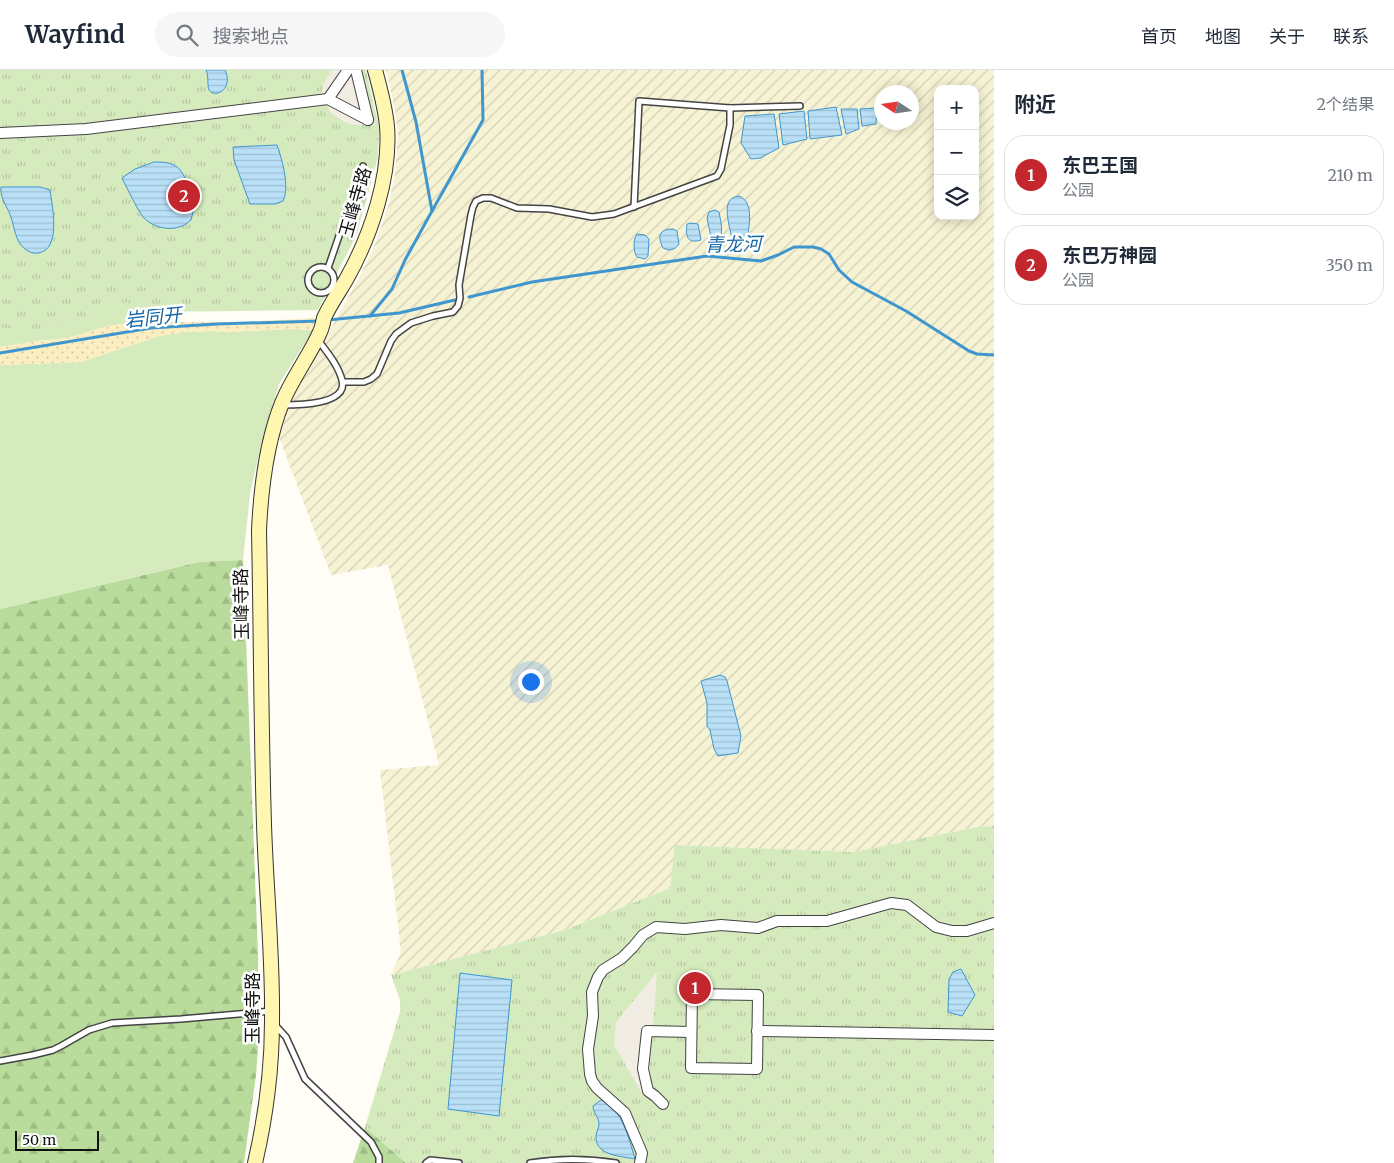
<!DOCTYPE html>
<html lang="zh">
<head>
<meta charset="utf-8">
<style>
  body { margin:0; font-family:Merriweather,"Noto Sans SC",serif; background:#f6f6f7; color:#1f2937 }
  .controls { position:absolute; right:15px; top:15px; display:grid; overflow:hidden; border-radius:10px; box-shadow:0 2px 12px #0003 }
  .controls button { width:45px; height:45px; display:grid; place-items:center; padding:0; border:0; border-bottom:1px solid #e0e1e3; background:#fff; color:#1f2937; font:25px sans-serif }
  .compass { position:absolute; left:874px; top:15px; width:45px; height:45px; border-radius:50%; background:#fff; box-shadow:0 2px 12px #0003; rotate:282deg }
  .scale { position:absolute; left:15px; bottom:12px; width:84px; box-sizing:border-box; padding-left:5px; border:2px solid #111; border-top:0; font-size:14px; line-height:18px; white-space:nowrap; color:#111; -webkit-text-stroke:4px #fff; paint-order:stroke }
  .you { position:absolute; left:530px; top:611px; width:18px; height:18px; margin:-12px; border:4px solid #fff; border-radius:50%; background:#1a73e8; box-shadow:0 0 0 8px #1a73e833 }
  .badge { display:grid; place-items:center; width:32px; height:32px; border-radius:50%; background:#c4262e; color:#fff; font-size:16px; font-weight:700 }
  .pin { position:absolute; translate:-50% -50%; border:2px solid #fff; box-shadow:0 1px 5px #0006 }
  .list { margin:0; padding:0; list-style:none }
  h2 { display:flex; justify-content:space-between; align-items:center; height:65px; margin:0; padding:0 20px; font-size:21px }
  h2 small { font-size:16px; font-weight:400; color:#747a83 }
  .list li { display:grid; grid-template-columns:32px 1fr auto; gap:15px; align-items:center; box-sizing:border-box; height:80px; margin:0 10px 10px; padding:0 10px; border:1px solid #e0e1e3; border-radius:20px }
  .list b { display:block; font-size:19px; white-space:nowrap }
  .list p { margin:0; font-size:16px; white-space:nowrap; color:#747a83 }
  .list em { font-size:16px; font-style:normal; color:#747a83 }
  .icon { flex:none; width:28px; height:28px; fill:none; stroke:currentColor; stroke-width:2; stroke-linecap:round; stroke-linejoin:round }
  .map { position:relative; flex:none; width:994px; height:1093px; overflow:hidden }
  header { display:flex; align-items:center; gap:30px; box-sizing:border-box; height:70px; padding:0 25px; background:#fff; border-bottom:1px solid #e0e1e3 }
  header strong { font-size:24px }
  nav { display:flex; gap:28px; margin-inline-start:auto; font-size:18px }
  .search { width:350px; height:45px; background:#f6f6f7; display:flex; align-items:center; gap:12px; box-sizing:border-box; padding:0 18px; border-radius:28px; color:#747a83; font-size:19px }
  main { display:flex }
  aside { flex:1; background:#fff }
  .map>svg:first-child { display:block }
  .farmland { fill:url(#farmland-furrows); fill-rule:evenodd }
  .grass { fill:#d5ebbd }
  .forest { fill:url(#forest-firs) }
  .sand { fill:url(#sand-dots) }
  .park { fill:url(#park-tufts) }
  .plaza { fill:#f1ede2 }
  .water { fill:url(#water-rules); stroke:#3f96cf }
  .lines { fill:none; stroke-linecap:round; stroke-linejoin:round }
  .stream { stroke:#3f96cf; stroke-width:3 }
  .lane-casing { stroke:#444; stroke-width:8 }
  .street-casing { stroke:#444; stroke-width:12 }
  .secondary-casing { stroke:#333; stroke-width:16 }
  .lane { stroke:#fff; stroke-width:5 }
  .street { stroke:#fff; stroke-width:10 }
  .secondary { stroke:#fff6b0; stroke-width:14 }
  .labels { text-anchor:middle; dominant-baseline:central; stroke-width:5; stroke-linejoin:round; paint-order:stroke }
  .street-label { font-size:18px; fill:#111; stroke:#fff }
  .water-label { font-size:19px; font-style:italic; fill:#1768a6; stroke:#fff }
</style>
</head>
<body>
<header>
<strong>Wayfind</strong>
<div class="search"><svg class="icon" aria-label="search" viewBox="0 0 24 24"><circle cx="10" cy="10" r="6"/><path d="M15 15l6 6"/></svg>搜索地点</div>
<nav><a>首页</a><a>地图</a><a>关于</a><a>联系</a></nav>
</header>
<main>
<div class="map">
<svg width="994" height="1093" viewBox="0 0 994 1093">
  <defs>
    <pattern id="farmland-furrows" width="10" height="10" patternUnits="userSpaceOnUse" patternTransform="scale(1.25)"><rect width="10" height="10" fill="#f6f3d4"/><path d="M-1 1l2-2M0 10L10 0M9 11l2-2" fill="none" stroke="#d2cfb5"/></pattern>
    <pattern id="forest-firs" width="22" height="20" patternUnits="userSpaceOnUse" patternTransform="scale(1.25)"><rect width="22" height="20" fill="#b9dc9c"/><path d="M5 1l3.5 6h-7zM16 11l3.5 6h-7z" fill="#9ebc85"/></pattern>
    <pattern id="sand-dots" width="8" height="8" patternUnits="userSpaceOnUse" patternTransform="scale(1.25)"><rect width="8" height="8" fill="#fbeec1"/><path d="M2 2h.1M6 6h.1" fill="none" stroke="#d6cba5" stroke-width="1.8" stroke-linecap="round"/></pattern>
    <pattern id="park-tufts" width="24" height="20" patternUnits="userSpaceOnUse" patternTransform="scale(1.25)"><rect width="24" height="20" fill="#d5ebbd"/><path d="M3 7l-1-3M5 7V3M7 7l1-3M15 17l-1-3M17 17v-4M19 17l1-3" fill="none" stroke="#b6c8a1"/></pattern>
    <pattern id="water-rules" width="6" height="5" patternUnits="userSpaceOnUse" patternTransform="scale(1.25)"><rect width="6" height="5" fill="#b9e0f7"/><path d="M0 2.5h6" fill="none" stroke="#9ebfd3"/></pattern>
  </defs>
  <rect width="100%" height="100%" fill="#fffdf5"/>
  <path class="farmland" d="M386 0H994V756L977 757 854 782 676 775 670 818 565 860 391 905 401 882 380 700 439 695 388 495 331 505 279 367 295 322 357 212 374 177 388 137 395 104 398 65 395 40ZM938 19H975V146H938ZM882 22H912V52H882Z"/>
  <g class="grass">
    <polygon points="0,204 135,218 153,252 121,254 67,268 38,271 0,277"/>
    <polygon points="290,259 313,260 279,314 271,340 257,392 250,424 243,490 198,492 0,539 0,295 81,292 159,266 186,262 213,261 227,262"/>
  </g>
  <g class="forest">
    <polygon points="243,490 258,885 259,965 256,1005 244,1093 0,1093 0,539 199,492"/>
    <polygon points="365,1057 406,1093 353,1093"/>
  </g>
  <polygon class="sand" points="318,248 313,260 290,259 227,262 213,261 186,262 159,266 81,292 0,295 0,277 38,271 67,268 107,256 121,254 153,252 242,252"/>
  <g class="park">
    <polygon points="0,0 366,0 379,57 378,87 357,164 318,240 155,242 125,232 43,263 0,257"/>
    <polygon points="994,756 994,1093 406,1093 365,1057 400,942 400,930 391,905 565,860 670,818 675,775 854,782 977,757"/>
  </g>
  <g class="plaza">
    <polygon points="332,0 362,0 375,55 352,55 345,52 331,43 323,30 322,21 324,13"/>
    <polygon points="657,902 648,1024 641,1022 614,975 616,952"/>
  </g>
  <g class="water">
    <path d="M206 0H225C234 19 215 29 209 20 207 16 209 6 206 0Z"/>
    <polygon points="836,37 842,65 810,69 808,41"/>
    <polygon points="877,38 876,54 862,56 860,39"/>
    <polygon points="841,39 857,39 859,59 846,64"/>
    <polygon points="804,41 807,69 783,75 779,44"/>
    <polygon points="774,44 779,78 760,88 751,89 741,73 745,46"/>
    <path d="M277 75C282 89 290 117 283 131L275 134H250L234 90 233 77Z"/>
    <path d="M154 92C162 92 170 92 177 97 185 102 194 129 194 138 193 142 192 146 191 150 178 163 155 160 143 147 137 139 127 118 122 108L135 99Z"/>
    <path d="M1 117H40L50 120C52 135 62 180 38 183 31 184 25 180 21 175 14 166 14 153 9 142 5 134 0 126 1 117Z"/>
    <path d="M739 126C754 132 749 153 748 166 742 171 736 172 731 165 729 152 720 128 739 126Z"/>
    <path d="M715 140 719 142C721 152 723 161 720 170H714L711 167 707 148 709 142Z"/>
    <path d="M691 153 698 154 701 170C688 174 685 167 687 154Z"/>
    <path d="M673 159 677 161 679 174C674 181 669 181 663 178 657 166 659 159 673 159Z"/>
    <path d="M637 164 645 165 649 169 648 186 645 189 637 187C633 182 633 169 637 164Z"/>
    <polygon points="720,605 725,607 727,611 741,666 738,683 718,686 714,679 710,660 707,656 707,633 701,611"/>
    <polygon points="961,899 975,925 962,946 948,942 949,909 953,902"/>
    <polygon points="460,903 512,910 499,1046 448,1039"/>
    <path d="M601 1030C622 1038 629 1069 635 1089 621 1086 595 1086 596 1066 596 1062 599 1058 599 1054 599 1047 593 1043 593 1036Z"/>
  </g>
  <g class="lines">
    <g class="stream">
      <polyline points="432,141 483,50 482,0"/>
      <polyline points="469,227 532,212 707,186 761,191 778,185 794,177 813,177 821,179 829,184 839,200 852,212 906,241 969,281 977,284 994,285"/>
      <polyline points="370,246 392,219 405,190 432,141 416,52 402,0"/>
      <polyline points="328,250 399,243 455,230"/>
      <polyline points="0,283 151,258 217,254 320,251"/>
    </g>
    <g class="lane-casing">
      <g id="lane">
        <polyline points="634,137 639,31 730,38 800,36"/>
        <circle cx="321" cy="210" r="13"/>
        <polyline points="328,198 363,96"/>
        <polyline points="343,312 364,312 371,309 377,304 391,271 396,264 411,253 433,246 453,242 458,236 460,228 459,215 471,145 473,137 476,131 483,128 491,128 517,138 549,139 592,147 614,144 717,106 721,99 730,55 730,38"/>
        <path d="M282 335C297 335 349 335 342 310 338 295 327 282 318 270"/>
        <polyline points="275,955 286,967 305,1009 371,1072 379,1087 379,1093"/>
        <polyline points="0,991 33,985 53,980 61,976 89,960 112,953 181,949 272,941"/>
        <polyline points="426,1093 430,1090 459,1093"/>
        <path d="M530 1093C560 1088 585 1088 616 1093"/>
      </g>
    </g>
    <g class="street-casing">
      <g id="street">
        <polyline points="348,0 328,29 368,50"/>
        <polyline points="356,0 368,50"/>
        <polyline points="0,63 86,59 328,29"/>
        <polygon points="692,924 758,925 757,999 691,998"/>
        <polyline points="757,961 994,965"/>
        <polyline points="663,1034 655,1026 648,1021 643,999 647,961 691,962"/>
        <polyline points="640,1093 642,1083 625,1043 597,1018 592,1011 590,1004 588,979 593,946 592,922 598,907 603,900 622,888 633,877 643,865 656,857 685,859 721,855 758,858 777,851 827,851 891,833 907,835 936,857 952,861 967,861 994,853"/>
      </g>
    </g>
    <g class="secondary-casing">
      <path id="secondary" d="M255 1093C266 1046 272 999 272 951 273 885 266 820 264 754 261 656 261 558 259 460 261 417 266 373 282 333 292 308 309 287 320 262 322 258 323 253 324 248 330 234 340 221 347 208 371 165 391 106 387 56 385 37 380 18 375 0"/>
    </g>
    <use href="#lane" class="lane"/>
    <use href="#street" class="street"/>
    <use href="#secondary" class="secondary"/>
  </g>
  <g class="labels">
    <g class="street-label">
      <text transform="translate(355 132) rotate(-74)">玉峰寺路</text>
      <text transform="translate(241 534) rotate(-91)">玉峰寺路</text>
      <text transform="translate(252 938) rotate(-90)">玉峰寺路</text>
    </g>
    <g class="water-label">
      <text transform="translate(733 174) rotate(-1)">青龙河</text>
      <text transform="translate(153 247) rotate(-6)">岩同开</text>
    </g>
  </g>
</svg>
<div class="controls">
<button>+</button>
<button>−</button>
<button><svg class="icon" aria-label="layers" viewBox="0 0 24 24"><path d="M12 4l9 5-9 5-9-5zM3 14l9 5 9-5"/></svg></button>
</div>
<svg class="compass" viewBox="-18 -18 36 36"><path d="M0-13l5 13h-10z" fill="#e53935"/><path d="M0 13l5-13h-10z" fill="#747a83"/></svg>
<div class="scale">50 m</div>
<div class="you"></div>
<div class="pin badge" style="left:695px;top:918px">1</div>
<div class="pin badge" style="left:184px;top:126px">2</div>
</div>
<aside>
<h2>附近<small>2个结果</small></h2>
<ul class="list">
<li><span class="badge">1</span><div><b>东巴王国</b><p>公园</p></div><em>210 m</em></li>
<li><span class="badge">2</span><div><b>东巴万神园</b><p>公园</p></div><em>350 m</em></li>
</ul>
</aside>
</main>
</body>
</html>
